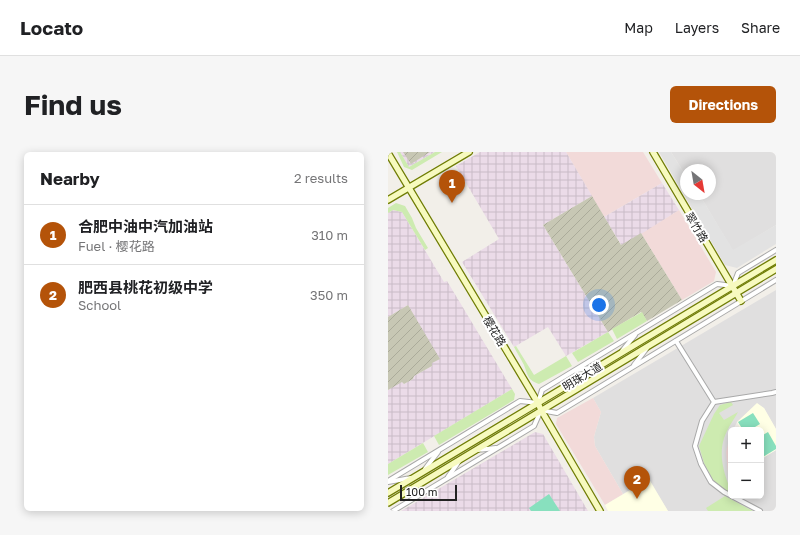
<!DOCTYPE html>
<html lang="en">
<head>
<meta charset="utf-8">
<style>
  body { margin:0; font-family:"Golos Text","Noto Sans SC",sans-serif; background:#f6f6f6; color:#202124 }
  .controls { position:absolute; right:12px; bottom:12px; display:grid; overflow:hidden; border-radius:6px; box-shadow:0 2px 10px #0003 }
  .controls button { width:36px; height:36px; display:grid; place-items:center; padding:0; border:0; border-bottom:1px solid #e0e0e0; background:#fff; color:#202124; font:20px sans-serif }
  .compass { position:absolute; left:292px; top:12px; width:36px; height:36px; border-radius:50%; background:#fff; box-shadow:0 2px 10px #0003; rotate:149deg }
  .scale { position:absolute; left:12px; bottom:10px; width:57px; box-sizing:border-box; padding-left:4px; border:2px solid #222; border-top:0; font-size:11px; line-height:14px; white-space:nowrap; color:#222; -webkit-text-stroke:3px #fff; paint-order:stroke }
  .you { position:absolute; left:211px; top:153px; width:14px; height:14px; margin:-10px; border:3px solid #fff; border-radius:50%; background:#1a73e8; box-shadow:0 0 0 6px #1a73e833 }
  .badge { display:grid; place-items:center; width:26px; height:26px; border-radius:50%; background:#b45309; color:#fff; font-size:13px; font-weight:700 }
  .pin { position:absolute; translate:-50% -33px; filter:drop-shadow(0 1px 2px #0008) }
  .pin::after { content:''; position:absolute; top:21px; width:14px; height:12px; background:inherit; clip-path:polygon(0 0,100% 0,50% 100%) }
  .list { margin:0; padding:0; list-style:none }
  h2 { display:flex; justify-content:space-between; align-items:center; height:52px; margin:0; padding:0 16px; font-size:17px }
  h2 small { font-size:13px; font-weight:400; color:#757577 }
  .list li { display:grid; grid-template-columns:26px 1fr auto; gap:12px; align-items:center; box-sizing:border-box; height:60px; padding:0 16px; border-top:1px solid #e0e0e0 }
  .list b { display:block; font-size:15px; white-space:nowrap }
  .list p { margin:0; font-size:13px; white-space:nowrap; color:#757577 }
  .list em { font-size:13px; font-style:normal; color:#757577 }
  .map { position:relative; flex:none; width:388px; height:359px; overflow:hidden; border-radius:6px }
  header { display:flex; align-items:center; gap:24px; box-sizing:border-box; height:56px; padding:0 20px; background:#fff; border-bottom:1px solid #e0e0e0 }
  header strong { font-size:19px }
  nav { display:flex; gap:22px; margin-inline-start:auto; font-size:14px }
  .intro { display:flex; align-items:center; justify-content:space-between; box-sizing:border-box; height:96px; padding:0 24px }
  h1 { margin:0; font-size:28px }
  .button { padding:10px 18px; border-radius:6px; background:#b45309; color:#fff; font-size:14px; font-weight:700 }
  main { display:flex; gap:24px; padding:0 24px }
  aside { flex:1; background:#fff; border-radius:6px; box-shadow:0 2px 10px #0003 }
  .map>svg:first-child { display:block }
  .residential { fill:#e0dfdf }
  .commercial { fill:#f2dad9 }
  .industrial { fill:url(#industrial-grid) }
  .education { fill:#ffffe5 }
  .construction { fill:url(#construction-furrows) }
  .grass { fill:#cdebb0 }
  .pitch { fill:#88e0be }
  .parking { fill:#e2e2e2 }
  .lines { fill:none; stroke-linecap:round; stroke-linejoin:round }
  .street-casing { stroke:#a9a9a9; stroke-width:6 }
  .secondary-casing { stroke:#707d05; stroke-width:8 }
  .street { stroke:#fff; stroke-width:4 }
  .secondary { stroke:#f7fabf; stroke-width:5.5 }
  .labels { text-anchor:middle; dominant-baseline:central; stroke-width:4; stroke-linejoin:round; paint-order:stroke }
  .street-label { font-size:11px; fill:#222; stroke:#fff }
</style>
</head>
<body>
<header>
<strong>Locato</strong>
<nav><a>Map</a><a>Layers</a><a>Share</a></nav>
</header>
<div class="intro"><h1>Find us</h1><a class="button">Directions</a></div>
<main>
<aside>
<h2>Nearby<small>2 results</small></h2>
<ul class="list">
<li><span class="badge">1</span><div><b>合肥中油中汽加油站</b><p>Fuel · 樱花路</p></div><em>310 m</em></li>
<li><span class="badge">2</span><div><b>肥西县桃花初级中学</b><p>School</p></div><em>350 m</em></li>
</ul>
</aside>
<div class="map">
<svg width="388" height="359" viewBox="0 0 388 359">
  <defs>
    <pattern id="industrial-grid" width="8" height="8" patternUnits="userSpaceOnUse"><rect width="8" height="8" fill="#ebdbe8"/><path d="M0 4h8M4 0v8" fill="none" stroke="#c9bcc7"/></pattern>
    <pattern id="construction-furrows" width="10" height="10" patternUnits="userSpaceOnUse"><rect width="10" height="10" fill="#c7c7b4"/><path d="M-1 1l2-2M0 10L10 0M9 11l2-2" fill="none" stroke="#abab9a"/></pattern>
  </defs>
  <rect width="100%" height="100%" fill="#f2efe9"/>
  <g class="residential">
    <polygon points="283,0 388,0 388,73 345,99 311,42 322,42 322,18 298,18 298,24"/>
    <polygon points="388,138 388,277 376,256 349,270 345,278 343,278 343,283 341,288 342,325 343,325 343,344 373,344 373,307 388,298 388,359 280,359 260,327 235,342 207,294 206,285 207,281 213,260 205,246"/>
  </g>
  <g class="commercial">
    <polygon points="178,0 255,0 274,31 216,65"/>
    <polygon points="291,58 328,120 326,129 294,148 253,81"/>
    <polygon points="205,246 213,260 207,281 206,285 207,294 235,342 217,353 168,272 169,266"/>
    <polygon points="343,283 343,325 342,326 340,322 338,300 341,288"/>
  </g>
  <g class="industrial">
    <polygon points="12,0 47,0 21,15"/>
    <polygon points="92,0 178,0 204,44 155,73 220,180 178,204 160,175 126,195 74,110 111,87 68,14"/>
    <polygon points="274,31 291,58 234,94 216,65"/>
    <polygon points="5,58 14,60 56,130 59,129 124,237 0,312 0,238 14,229 16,232 25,227 26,224 44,214 20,153 0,165 0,61"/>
    <polygon points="147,280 155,282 200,359 13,359"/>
  </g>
  <g class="education">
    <polygon points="369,251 376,256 388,277 388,298 373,307 373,278 353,278 349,270"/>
    <polygon points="261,327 280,359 220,359 217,353"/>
  </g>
  <g class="construction">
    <polygon points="15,0 42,0 23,12"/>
    <polygon points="204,44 233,93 253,81 294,148 259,169 253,160 220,180 155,73"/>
    <polygon points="20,153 52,207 44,211 44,214 26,224 25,227 16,232 14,230 0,238 0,165"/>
  </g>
  <g class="grass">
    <polygon points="9,0 12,0 21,15 47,0 54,0 24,18 16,15"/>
    <polygon points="8,51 17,54 24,66 28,76 40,96 37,98 14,60 5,58 0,61 0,56"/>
    <polygon points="254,160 259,169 229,187 224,177"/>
    <polygon points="220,180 226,189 190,210 184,201"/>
    <path d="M128 194 146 223 178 204 184 214 151 232C140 228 140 224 136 213 133 207 129 201 126 195Z"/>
    <polygon points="124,237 127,242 126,248 51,293 46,284"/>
    <path d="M343 250 345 253 331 261 336 268 350 260C347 266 342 272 339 279 329 299 335 319 343 339L340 341 325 328 316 311 311 294 326 262 332 253Z"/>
    <polygon points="35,291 40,300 0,323 0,312"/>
    <polygon points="337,344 365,359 320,359 318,356"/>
  </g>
  <g class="pitch">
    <polygon points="365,261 372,272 362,278 355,278 350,270"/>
    <polygon points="380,280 388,294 388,297 373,306 373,284"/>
    <polygon points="161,342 172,359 143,359 141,356"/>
  </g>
  <polygon class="parking" points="271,0 283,0 298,24 298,42 311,42 345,98 388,73 388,92 349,116 337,113"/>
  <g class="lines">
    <g class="street-casing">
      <g id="street">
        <polyline points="288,189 326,250 314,269 307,294 313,312 323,330 336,340 372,359"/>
        <polyline points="234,199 247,183"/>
        <polyline points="246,213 259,196"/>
        <polyline points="189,218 208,215"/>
        <polyline points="326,250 384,241 388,240"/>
        <polyline points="89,298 108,296"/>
        <polyline points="37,317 50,300"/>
        <polyline points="60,325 71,309"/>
        <polyline points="0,329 132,249 150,251 154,238 329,132 345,134 350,121 388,98"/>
        <polyline points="0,330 23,326"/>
        <polyline points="5,359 146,274 153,258 169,261 388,128"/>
      </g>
    </g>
    <g class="secondary-casing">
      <g id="secondary">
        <polyline points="265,0 353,149"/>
        <polyline points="0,1 150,251 153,258 212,359"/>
        <polyline points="0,48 81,0"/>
        <polyline points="0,341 388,108"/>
        <polyline points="0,351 388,117"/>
      </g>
    </g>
    <use href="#street" class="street"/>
    <use href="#secondary" class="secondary"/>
  </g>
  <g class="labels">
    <g class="street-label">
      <text transform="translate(309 75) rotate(59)">翠竹路</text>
      <text transform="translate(107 179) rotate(59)">樱花路</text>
      <text transform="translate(194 224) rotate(-31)">明珠大道</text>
    </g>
  </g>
</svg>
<div class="controls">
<button>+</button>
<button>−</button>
</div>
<svg class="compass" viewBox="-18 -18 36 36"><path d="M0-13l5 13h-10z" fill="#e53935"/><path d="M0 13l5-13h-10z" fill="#757577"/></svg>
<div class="scale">100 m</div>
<div class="you"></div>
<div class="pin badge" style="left:64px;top:51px">1</div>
<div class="pin badge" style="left:249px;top:347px">2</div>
</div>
</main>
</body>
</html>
